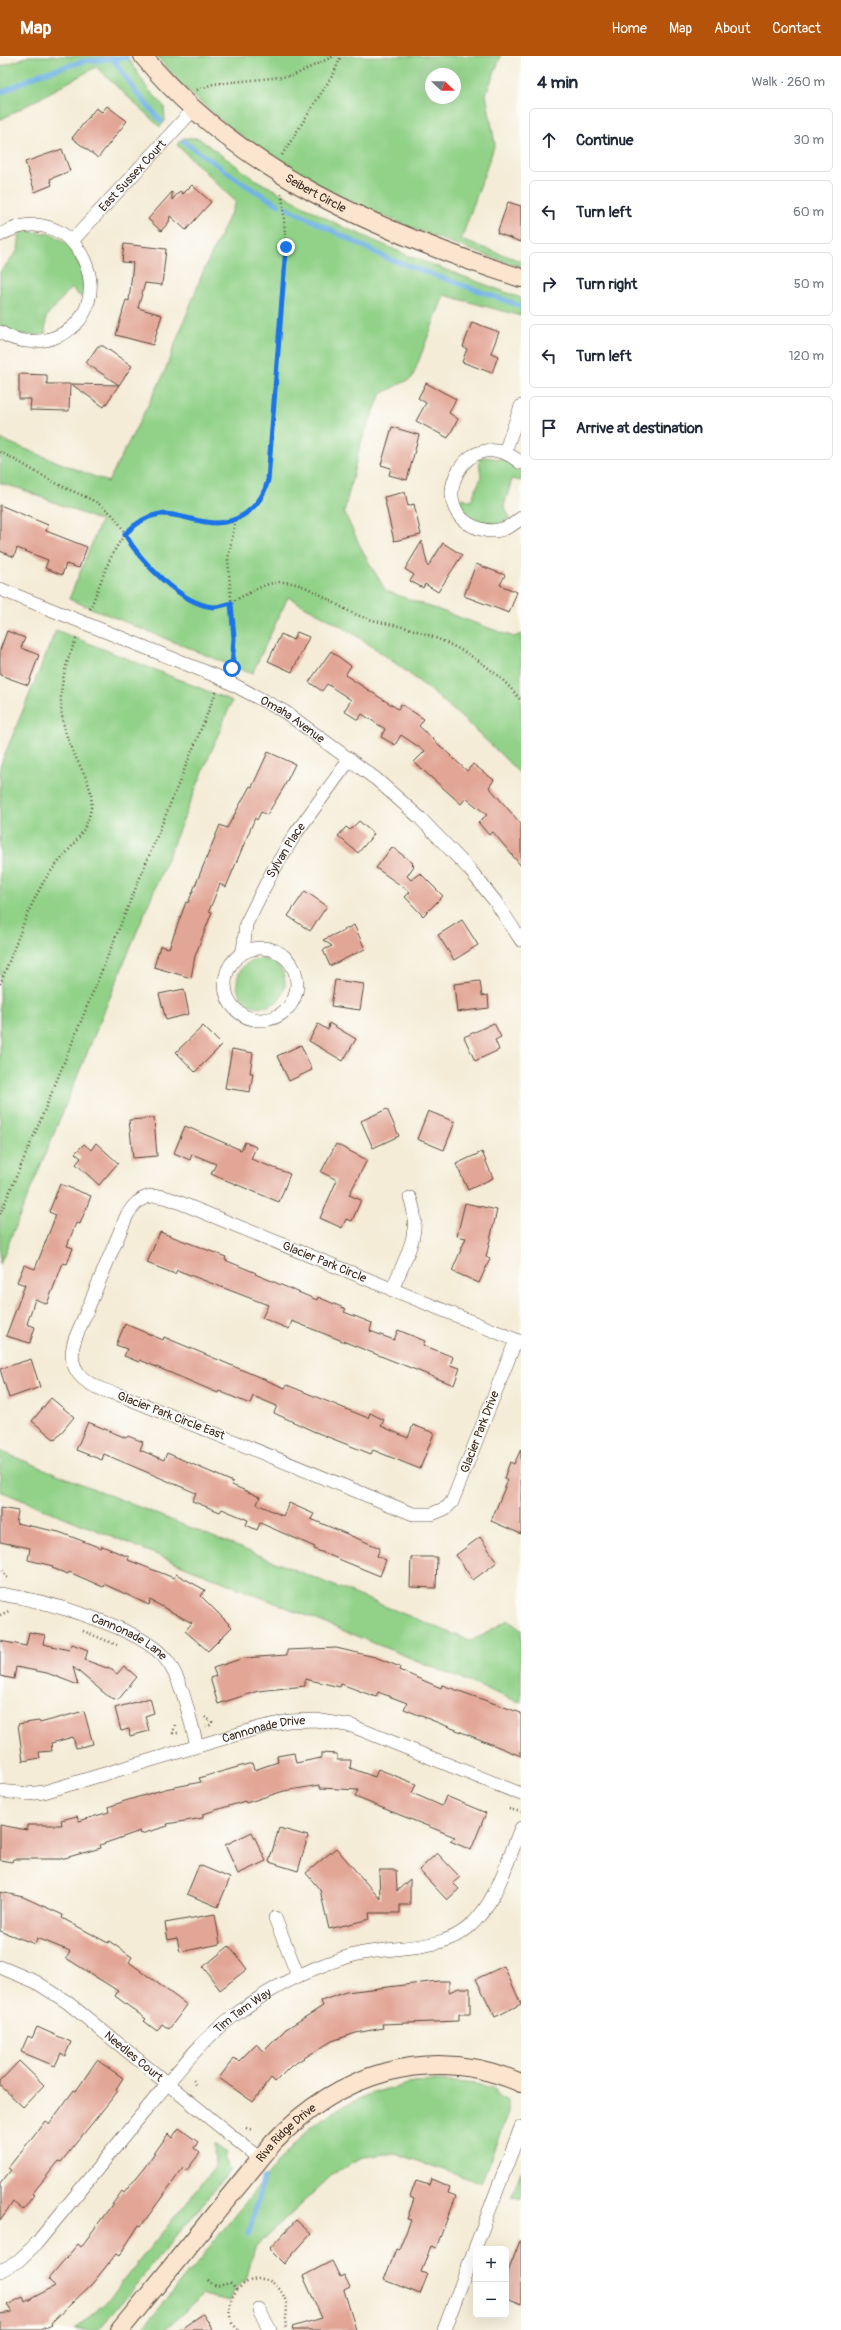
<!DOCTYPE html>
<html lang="en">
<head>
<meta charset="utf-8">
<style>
  body { margin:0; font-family:Pangolin,sans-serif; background:#f2f2f3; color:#1f2937 }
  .controls { position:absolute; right:12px; bottom:12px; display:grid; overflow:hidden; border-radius:6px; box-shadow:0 4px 16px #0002 }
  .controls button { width:36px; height:36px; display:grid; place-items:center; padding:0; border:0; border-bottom:1px solid #e0e1e3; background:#fff; color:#1f2937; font:20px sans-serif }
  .compass { position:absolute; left:425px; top:12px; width:36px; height:36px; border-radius:50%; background:#fff; box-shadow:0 4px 16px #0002; rotate:112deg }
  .stop { position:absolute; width:12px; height:12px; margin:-9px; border:3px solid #1a73e8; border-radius:50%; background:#fff }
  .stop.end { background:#1a73e8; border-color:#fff; box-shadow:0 1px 4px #0008 }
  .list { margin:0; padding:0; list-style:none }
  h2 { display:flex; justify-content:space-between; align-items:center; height:52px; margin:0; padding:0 16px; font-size:17px }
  h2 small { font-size:13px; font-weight:400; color:#747a83 }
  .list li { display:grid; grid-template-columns:26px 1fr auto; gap:12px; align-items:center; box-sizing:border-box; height:64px; margin:0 8px 8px; padding:0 8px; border:1px solid #e0e1e3; border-radius:6px }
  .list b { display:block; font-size:15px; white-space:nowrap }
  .list em { font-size:13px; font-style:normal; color:#747a83 }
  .icon { flex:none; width:22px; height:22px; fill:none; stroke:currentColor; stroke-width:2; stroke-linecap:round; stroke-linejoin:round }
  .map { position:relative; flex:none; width:521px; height:2274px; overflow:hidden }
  header { display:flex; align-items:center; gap:24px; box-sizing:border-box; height:56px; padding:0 20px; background:#b45309; color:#fff }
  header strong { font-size:19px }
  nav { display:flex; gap:22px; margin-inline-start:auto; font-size:14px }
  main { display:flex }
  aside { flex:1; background:#fff }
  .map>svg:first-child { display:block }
  .green { fill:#91d188; stroke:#667e53; fill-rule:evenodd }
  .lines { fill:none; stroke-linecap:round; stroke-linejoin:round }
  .stream { stroke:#72b2e6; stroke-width:5 }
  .building { fill:#e2a696 }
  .street-casing { stroke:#57473a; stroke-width:14 }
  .secondary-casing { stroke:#57473a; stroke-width:20 }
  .path { stroke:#57473a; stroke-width:2.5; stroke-dasharray:1 3; stroke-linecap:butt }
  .street { stroke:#fff; stroke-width:13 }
  .secondary { stroke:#fbe5cf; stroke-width:18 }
  .route { stroke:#1a73e8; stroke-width:5 }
  .labels { text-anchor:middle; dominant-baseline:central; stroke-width:3; stroke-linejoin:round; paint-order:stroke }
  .street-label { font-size:12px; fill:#3b2a1e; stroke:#fdfcf7 }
</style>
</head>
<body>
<header>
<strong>Map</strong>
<nav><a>Home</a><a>Map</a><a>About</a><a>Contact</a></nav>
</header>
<main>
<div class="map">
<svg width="521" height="2274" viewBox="0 0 521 2274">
  <rect width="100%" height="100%" fill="#fdfcf7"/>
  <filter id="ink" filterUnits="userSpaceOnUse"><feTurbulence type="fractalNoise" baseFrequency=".025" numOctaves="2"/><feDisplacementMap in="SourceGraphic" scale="8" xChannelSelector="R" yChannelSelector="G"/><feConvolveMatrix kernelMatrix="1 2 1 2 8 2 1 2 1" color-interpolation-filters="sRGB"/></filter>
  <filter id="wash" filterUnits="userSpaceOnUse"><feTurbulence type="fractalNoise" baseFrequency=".012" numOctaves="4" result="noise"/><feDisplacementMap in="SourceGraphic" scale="16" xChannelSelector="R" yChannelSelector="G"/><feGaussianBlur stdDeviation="0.9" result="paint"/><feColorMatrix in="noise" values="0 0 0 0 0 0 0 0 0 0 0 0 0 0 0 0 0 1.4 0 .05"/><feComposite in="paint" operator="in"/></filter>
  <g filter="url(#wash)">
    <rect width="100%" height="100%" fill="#f4ecd7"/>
    <g class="green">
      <polygon points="29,0 127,0 147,32 164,50 165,65 160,71 96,11 0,64 0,11"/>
      <path d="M157 0H501L486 38 495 88 461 184 521 205V211C390 168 245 110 157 0ZM431 18H455V42H431Z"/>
      <path d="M183 82H198L256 124 339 169 409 200 521 242V260L444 239 412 322 381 338 360 389 344 456 364 498 386 535 514 581 521 578V719C468 664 407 611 341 570 324 560 305 551 288 541L252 618 69 543 101 465 21 433 0 427V383L108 426 162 322 203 216 236 146 177 89Z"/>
      <path d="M25 175 52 178 69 189 83 216 84 238 81 241 71 232 46 261 45 278C29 281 14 278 0 269V216L18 194 20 177Z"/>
      <path d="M483 401C497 402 510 404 521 414V425L512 423 504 450 510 462C493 477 469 464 460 447L462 442 471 445 481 421 479 404Z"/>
      <polygon points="56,574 232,645 0,1208 0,710"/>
      <circle cx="261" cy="927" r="24"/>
      <polygon points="0,1395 471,1585 508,1564 521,1574 521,1647 0,1435"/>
      <path d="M432 2025C454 2025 475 2027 496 2033L495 2037 508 2045V2057L481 2127 395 2097 363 2101 332 2119 255 2191 246 2224 234 2234 230 2245 203 2239 164 2274H141C178 2231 213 2186 249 2142 274 2112 297 2078 331 2057 362 2038 396 2028 432 2025Z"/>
      <polygon points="214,2088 227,2097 224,2101 231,2114 100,2272 98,2274 75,2274 106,2246 215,2111"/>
      <polygon points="521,2115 521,2143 512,2140"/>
    </g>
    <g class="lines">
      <g class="stream">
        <polyline points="113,3 137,37 161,65"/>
        <polyline points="0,37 40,18 85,5 127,2"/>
        <polyline points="183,85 244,128 279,149"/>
        <polyline points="287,152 389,203 521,250"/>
        <polyline points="249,2178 263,2123"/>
      </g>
    </g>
    <g id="blocks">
      <g class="building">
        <polygon points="107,50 127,65 98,102 72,82 96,52 102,56"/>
        <polygon points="62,93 70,115 50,123 52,129 35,136 25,106"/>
        <polygon points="192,129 211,146 186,174 170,160 169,166 161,175 148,163 172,136 172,144 180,135 183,138"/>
        <polygon points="508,146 521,150 521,186 497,177"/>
        <polygon points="124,188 166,193 162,229 145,227 138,252 162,259 153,289 116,279 126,244 129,245 133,207 122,206"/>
        <polygon points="472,266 499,276 491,297 498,300 492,317 462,306 467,293 463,291"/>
        <polygon points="98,290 103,290 132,310 119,329 86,307"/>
        <polygon points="19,318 47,319 47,328 70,328 69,355 30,354 31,343 19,343"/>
        <polygon points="426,327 456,343 449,357 458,363 448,382 416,365 426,347 418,342"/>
        <polygon points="71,328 119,329 104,351"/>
        <polygon points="392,371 419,379 407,424 389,419 391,412 381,409"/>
        <polygon points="405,436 408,450 414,448 421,479 394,485 384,441"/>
        <polygon points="0,449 48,469 46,475 87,491 79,512 66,508 62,519 45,512 48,504 17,492 14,501 0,495"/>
        <polygon points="422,485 428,511 443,487 462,499 438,536 425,528 423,532 410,525 414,519 405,513"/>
        <polygon points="476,508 505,519 500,529 517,536 509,557 464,540"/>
        <polygon points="7,575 25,582 21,592 39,599 28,629 0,619 0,594"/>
        <polygon points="297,576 309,581 292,616 268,605 281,578 293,584"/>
        <polygon points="331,595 351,610 345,619 398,653 401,648 424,663 419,670 467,715 473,708 494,724 489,731 521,768 521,810 493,776 489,779 478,766 487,759 466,742 461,748 414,706 425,695 401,679 395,689 381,681 385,673 362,658 358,664 344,655 351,644 327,628 322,635 309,626"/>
        <polygon points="268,696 295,708 284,731 267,759 261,756 257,764 255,762 226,831 220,828 209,855 212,856 195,900 191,922 154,911 160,890 169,892 186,846 188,847 220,769 227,772 250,730 252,731"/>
        <polygon points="359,765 374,778 358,797 338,780 346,771 350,774"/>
        <polygon points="392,791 413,807 412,808 414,810 407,820 411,824 420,817 443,840 423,860 405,841 410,836 376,812"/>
        <polygon points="305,835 327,850 310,875 288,860"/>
        <polygon points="462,864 478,889 454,904 438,879"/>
        <polygon points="354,869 365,893 330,910 323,894 332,890 323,884"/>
        <polygon points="335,924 364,928 360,954 331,950"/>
        <polygon points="480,925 482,940 488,939 489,952 457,956 454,928"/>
        <polygon points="184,933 189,958 166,964 159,938"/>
        <polygon points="329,967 356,983 343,1005 309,985 318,968 328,974"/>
        <polygon points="494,967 501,981 495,984 499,994 475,1005 464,981"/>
        <polygon points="203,970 222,989 195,1016 176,996"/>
        <polygon points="301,989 312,1014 289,1025 277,1000"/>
        <polygon points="232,993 253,997 250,1017 253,1017 250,1036 225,1032"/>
        <polygon points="387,1053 399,1080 373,1092 361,1065"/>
        <polygon points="428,1055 455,1066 444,1094 417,1083"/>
        <polygon points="154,1062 157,1100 133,1102 129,1064"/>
        <polygon points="185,1070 241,1094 245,1086 256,1091 251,1103 290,1118 279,1146 211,1118 216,1108 192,1098 190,1104 174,1097"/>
        <polygon points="96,1087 118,1107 99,1129 76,1108 81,1102 75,1097 84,1088 91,1094"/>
        <polygon points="336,1088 367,1104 349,1139 361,1144 352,1165 346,1163 342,1172 320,1162 337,1124 321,1116"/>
        <polygon points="482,1096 493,1122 468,1134 456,1108"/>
        <polygon points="60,1128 91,1140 80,1168 76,1167 67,1190 73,1192 67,1208 63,1207 47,1248 35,1243 27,1268 35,1271 30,1287 6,1280 25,1229 17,1226 24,1209 35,1213 56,1159 49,1156"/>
        <polygon points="465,1147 497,1154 486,1201 490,1203 479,1227 452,1215 466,1182 457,1180"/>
        <polygon points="160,1176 226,1201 225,1204 256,1217 255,1218 317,1244 318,1241 346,1253 344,1256 372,1267 370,1275 394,1284 398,1274 425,1285 423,1289 453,1301 450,1309 460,1312 454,1329 292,1265 289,1273 262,1262 268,1249 177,1214 175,1218 147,1207"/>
        <polygon points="125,1268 163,1284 164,1281 285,1332 287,1329 368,1362 370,1357 384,1364 381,1370 408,1382 413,1369 434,1377 420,1413 373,1394 371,1398 313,1375 274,1357 277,1350 253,1340 250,1348 219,1335 218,1337 140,1304 139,1306 124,1300 127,1293 116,1289"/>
        <polygon points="31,1303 40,1331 9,1342 0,1313"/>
        <polygon points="51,1342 74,1361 55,1384 32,1365"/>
        <polygon points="88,1366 126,1382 128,1380 143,1386 140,1394 164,1404 167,1397 233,1426 232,1429 260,1441 257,1448 283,1460 289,1447 314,1458 311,1463 380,1492 377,1500 386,1504 380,1520 314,1493 315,1491 260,1467 257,1474 246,1469 248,1464 222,1453 220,1456 192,1445 196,1437 104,1398 102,1404 76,1394"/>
        <polygon points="521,1393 521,1478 491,1465 508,1424 504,1422 510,1406 514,1408"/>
        <polygon points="0,1452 18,1455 16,1467 59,1476 101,1492 102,1490 129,1501 128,1504 174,1522 176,1518 205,1534 201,1540 232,1571 208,1595 185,1575 192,1567 150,1544 149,1549 104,1528 103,1531 69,1516 68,1518 52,1512 53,1510 28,1504 30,1492 0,1486"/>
        <polygon points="480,1481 497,1506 473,1524 456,1499"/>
        <polygon points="411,1501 437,1501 436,1532 410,1531"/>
        <polygon points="29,1576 45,1579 43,1588 69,1594 72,1588 88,1594 85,1604 107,1612 108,1611 117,1618 124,1610 137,1621 118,1644 109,1641 73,1611 78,1629 47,1617 16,1611 14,1623 0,1620 0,1585 26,1590"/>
        <polygon points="336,1592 375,1601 400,1611 399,1614 441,1632 442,1629 521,1657 521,1700 404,1653 407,1647 378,1636 376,1641 341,1628 340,1631 305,1623 305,1630 258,1635 218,1648 210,1622 216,1620 213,1612 244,1602 287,1599 287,1594"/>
        <polygon points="150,1642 154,1657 145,1660 149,1675 130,1680 129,1673 121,1675 115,1652"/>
        <polygon points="84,1655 93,1688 76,1692 73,1681 51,1687 52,1695 39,1696 40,1702 23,1705 18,1668 39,1665 40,1667"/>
        <polygon points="294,1697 296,1707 321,1702 321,1697 337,1698 337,1704 351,1704 350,1712 375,1721 378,1713 416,1728 412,1737 442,1750 446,1740 486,1757 471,1794 450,1785 455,1781 355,1741 358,1734 320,1732 320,1729 284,1735 246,1747 245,1745 203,1758 203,1762 167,1768 168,1770 141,1778 140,1775 100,1789 101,1792 61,1803 13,1803 12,1806 0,1804 0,1769 27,1774 27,1769 62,1769 61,1764 77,1760 79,1765 109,1756 108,1751 125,1745 165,1733 201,1726 199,1722 252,1707 254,1714 278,1706 277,1700"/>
        <polygon points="279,1772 308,1780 298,1815 269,1806"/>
        <polygon points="252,1776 266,1805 238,1818 225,1789"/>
        <polygon points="336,1792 380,1843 379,1814 396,1814 397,1835 410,1823 410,1849 400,1849 400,1857 369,1857 370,1863 329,1873 320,1834 306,1817"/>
        <polygon points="437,1797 460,1821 453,1827 459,1833 447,1844 419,1814"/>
        <polygon points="199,1809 230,1822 218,1851 187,1838"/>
        <polygon points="0,1836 23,1841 63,1859 62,1862 108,1887 109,1885 132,1901 129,1906 187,1949 169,1973 162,1968 157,1975 144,1965 146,1963 115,1940 118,1935 66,1902 70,1895 37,1882 35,1888 0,1875"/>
        <polygon points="215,1858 220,1888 180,1896 177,1882 168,1884 165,1867"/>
        <polygon points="229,1890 247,1913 220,1934 203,1911"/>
        <polygon points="504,1910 521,1948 495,1961 476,1923"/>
        <polygon points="438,1925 449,1925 449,1936 459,1932 470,1932 470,1958 459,1958 459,1965 382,1968 383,1972 356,1977 332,1985 291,2010 275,2026 271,2022 253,2046 219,2022 234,2002 239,2005 256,1988 264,1995 286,1973 323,1950 321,1945 346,1936"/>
        <polygon points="37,1971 71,1986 65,2000 61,1997 55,2010 21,1996 28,1980 32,1982"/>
        <polygon points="97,2004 123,2022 116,2033 118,2035 61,2106 59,2105 32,2138 34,2139 23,2154 13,2146 0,2164 0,2128 11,2114 8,2112 45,2065 49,2068 74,2034 76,2035"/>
        <polygon points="19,2005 44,2029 23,2051 0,2029 0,2025"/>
        <polygon points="179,2072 198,2086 194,2092 200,2097 186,2115 183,2112 141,2170 139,2169 119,2200 116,2198 92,2228 51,2267 52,2269 41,2274 0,2274 0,2258 12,2256 7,2249 23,2241 25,2246 55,2230 48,2223 78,2188 81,2191 122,2135 124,2137 144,2112 168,2078 172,2082"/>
        <polygon points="431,2123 450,2131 448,2137 456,2140 436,2192 431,2190 421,2216 428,2218 420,2238 384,2224 396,2193 399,2194 411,2164 407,2163 414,2143 410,2141 416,2125 429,2129"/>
        <polygon points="296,2164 311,2178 284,2208 269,2193"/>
        <polygon points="520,2185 521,2185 521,2248 506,2242 506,2221"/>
        <polygon points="332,2205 340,2221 344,2219 350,2231 344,2234 356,2274 293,2274 292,2271 322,2262 303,2220"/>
        <polygon points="203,2258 213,2274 179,2274"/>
      </g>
    </g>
  </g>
  <g filter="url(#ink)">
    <use href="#blocks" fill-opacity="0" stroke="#57473a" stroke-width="1"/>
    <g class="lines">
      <g class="street-casing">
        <g id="street">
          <path d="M0 179C77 134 129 255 53 282 35 288 16 286 0 276"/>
          <path id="s1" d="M72 185 193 54"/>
          <polyline points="505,396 521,350"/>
          <path d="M521 407C466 361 420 456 481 473 496 478 510 472 521 462"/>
          <path id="s2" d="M0 533 221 622 285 656 376 723 420 762 470 814 495 845 521 884"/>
          <circle cx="261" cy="928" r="36"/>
          <path id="s3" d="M243 896 246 868 271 818 296 777 350 703"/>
          <path d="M392 1234C405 1202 423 1176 410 1142"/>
          <path id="s4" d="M516 1284 452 1446 446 1452 432 1458H413L120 1339C92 1332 63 1319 75 1283L127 1159C140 1138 153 1136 176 1145L521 1286"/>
          <path id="s5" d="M0 1538C42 1544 144 1571 168 1606 184 1629 189 1662 197 1689"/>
          <path id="s6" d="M0 1735 28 1738 44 1736 262 1671 289 1665 316 1664 352 1670 521 1738"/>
          <polyline points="275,1862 298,1920"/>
          <path id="s7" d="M0 1911 36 1926 67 1946 260 2103"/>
          <path id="s8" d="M0 2215 18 2205 36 2188C72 2144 107 2101 143 2057 171 2024 197 1988 232 1961 269 1933 309 1911 354 1899 391 1889 440 1897 470 1870 497 1846 507 1805 521 1772"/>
          <polyline points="259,2254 270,2274"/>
          <polyline points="444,2274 521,2071"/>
        </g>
      </g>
      <g class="secondary-casing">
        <g id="secondary">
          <path id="s9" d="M143 0C238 116 382 177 521 222"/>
          <path id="s10" d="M120 2274 273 2087C338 2017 430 1987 521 2027"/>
        </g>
      </g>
      <g class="path">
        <polyline points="197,34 213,28 292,20 334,0"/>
        <polyline points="282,99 334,17 341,0"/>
        <path d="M0 396C21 406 41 420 62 430 77 438 95 443 108 455 120 464 124 478 133 490 148 512 173 536 197 547 230 560 250 527 281 526 309 526 331 548 355 558 373 566 392 568 411 573 452 586 495 609 521 645"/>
        <path d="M90 553C102 525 112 485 138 466 174 442 219 488 252 453 260 444 265 436 268 424L286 191 282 137"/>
        <polyline points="232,612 234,582 228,503 235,466"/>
        <path d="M0 928C14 895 25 858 43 827 58 801 86 784 91 752 94 733 83 716 75 700 54 657 58 624 77 581"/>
        <polyline points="0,1158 38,1070 217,634"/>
        <polyline points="0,1511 9,1524"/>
        <polyline points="0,1559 9,1555"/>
        <polyline points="83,1575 117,1589"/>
        <polyline points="205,1661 212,1666 210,1669 206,1670"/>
        <polyline points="175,1669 173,1677 180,1677"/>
        <polyline points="509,1753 521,1756"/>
        <polyline points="193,2024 196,2031"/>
        <polyline points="246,2072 253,2074"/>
        <path d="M208 2224C217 2233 220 2229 230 2227L237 2233"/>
        <path d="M238 2274C208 2241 265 2198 284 2241 290 2252 284 2262 286 2274"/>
      </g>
      <use href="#street" class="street"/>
      <use href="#secondary" class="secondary"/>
    </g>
  </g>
  <g class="lines" filter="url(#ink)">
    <path class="route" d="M232 612 234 582 231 547C225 549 219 551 213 551 181 548 139 504 125 478 135 468 146 460 160 458 176 457 190 464 206 466 235 471 261 453 268 424L286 191"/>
  </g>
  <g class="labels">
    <g class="street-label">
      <text stroke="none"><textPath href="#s1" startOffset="89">East Sussex Court</textPath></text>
      <text stroke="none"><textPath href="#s9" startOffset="222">Seibert Circle</textPath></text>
      <text stroke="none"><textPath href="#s2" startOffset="321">Omaha Avenue</textPath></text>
      <text stroke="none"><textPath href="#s3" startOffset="112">Sylvan Place</textPath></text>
      <text stroke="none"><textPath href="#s4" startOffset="969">Glacier Park Circle</textPath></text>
      <text transform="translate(171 1360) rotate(21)">Glacier Park Circle East</text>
      <text transform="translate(480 1376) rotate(-69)">Glacier Park Drive</text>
      <text stroke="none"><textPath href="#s5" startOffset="137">Cannonade Lane</textPath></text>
      <text stroke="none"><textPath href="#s6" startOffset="273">Cannonade Drive</textPath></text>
      <text stroke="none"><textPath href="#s8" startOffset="358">Tim Tam Way</textPath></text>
      <text stroke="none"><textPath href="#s7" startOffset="162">Needles Court</textPath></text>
      <text stroke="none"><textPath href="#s10" startOffset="258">Riva Ridge Drive</textPath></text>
    </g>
  </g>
</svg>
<div class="controls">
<button>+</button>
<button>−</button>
</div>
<svg class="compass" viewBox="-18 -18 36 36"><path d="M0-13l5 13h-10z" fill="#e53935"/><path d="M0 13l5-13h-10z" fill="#747a83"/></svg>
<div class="stop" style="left:232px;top:612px"></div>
<div class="stop end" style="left:286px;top:191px"></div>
</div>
<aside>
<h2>4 min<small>Walk · 260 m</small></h2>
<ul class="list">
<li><svg class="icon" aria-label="ahead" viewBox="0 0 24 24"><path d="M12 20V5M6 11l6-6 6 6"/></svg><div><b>Continue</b></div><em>30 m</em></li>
<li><svg class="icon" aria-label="left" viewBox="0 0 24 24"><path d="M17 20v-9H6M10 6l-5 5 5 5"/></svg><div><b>Turn left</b></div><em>60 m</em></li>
<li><svg class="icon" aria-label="right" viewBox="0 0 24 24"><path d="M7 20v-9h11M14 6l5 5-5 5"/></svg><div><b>Turn right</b></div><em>50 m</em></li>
<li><svg class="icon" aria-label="left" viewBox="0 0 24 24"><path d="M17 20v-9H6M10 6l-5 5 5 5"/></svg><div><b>Turn left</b></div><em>120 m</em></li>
<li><svg class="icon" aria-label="arrive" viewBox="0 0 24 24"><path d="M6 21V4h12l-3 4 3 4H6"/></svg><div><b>Arrive at destination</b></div></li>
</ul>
</aside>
</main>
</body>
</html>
